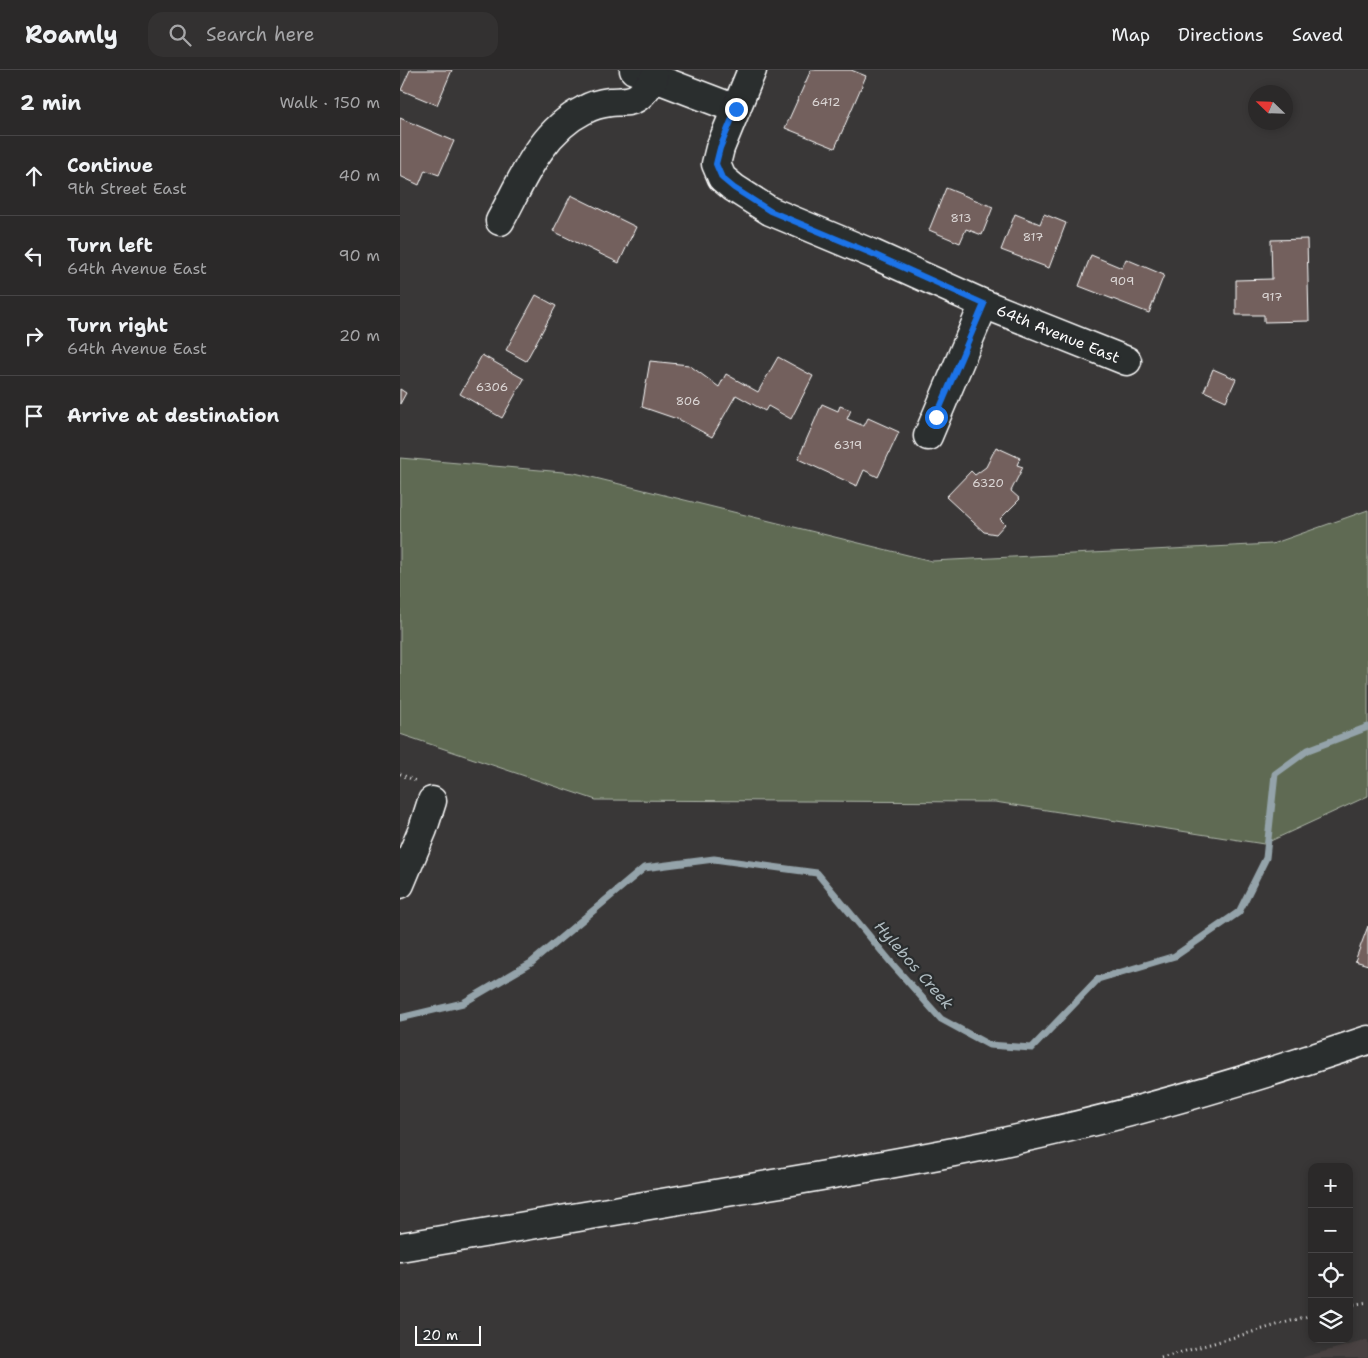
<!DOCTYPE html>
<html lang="en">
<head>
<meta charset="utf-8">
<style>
  body { margin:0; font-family:"Shantell Sans",sans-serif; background:#333131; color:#f1f3f6 }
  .controls { position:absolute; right:15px; bottom:15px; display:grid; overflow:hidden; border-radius:10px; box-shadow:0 2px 8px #0003 }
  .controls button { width:45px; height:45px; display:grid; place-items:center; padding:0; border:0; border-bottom:1px solid #474546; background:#2b2929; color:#f1f3f6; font:25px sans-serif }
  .compass { position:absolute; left:848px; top:15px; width:45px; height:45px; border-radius:50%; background:#2b2929; box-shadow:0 2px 8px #0003; rotate:293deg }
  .scale { position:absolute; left:15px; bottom:12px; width:66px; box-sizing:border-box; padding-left:5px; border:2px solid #fff; border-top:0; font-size:14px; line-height:18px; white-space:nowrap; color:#fff; -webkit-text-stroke:4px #2a2d2e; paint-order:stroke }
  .stop { position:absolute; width:15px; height:15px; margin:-11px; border:4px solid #1a73e8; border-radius:50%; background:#fff }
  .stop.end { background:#1a73e8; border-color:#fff; box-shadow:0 1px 5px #0008 }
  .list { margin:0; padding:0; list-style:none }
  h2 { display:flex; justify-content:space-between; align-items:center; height:65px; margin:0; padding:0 20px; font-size:21px }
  h2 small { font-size:16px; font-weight:400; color:#a6a6a8 }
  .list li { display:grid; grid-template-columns:32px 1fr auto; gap:15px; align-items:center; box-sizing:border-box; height:80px; padding:0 20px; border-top:1px solid #474546 }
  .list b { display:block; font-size:19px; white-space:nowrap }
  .list p { margin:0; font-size:16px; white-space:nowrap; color:#a6a6a8 }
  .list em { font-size:16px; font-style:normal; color:#a6a6a8 }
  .icon { flex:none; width:28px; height:28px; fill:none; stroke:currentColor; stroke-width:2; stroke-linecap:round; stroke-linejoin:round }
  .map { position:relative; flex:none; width:968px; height:1288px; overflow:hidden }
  header { display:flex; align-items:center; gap:30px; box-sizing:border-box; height:70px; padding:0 25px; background:#2b2929; border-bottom:1px solid #474546 }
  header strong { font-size:24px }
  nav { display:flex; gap:28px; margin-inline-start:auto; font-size:18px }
  .search { width:350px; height:45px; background:#333131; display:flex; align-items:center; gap:12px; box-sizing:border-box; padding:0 18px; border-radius:15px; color:#a6a6a8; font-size:19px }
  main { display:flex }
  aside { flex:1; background:#2b2929 }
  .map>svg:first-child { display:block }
  .built { fill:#4a4342 }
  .green { fill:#5e6b53; stroke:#aeb5a9 }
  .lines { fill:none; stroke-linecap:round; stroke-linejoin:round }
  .stream { stroke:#94a3aa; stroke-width:7 }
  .building { fill:#73605d; stroke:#fff }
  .minor-casing { stroke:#fff; stroke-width:31 }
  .path { stroke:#fff; stroke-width:3; stroke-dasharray:1 4; stroke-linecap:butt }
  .minor { stroke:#2a2d2e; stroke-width:28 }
  .route { stroke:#1a73e8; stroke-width:6 }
  .labels { text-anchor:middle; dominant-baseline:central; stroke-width:4.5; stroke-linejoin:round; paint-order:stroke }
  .number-label { font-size:12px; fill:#dcd7d6 }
  .street-label { font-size:15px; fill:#fff; stroke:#2a2d2e }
  .water-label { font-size:16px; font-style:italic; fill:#aebabf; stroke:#2a2d2e }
</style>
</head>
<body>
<header>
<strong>Roamly</strong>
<div class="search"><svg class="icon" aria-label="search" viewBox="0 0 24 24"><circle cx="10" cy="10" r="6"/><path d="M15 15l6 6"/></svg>Search here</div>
<nav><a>Map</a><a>Directions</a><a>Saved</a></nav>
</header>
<main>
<aside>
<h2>2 min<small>Walk · 150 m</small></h2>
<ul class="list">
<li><svg class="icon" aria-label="ahead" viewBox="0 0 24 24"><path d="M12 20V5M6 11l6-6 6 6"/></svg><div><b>Continue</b><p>9th Street East</p></div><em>40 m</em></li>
<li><svg class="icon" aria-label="left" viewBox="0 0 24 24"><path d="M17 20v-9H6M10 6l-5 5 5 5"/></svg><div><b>Turn left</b><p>64th Avenue East</p></div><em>90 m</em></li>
<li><svg class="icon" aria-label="right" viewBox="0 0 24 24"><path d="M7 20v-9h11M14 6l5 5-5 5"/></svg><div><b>Turn right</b><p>64th Avenue East</p></div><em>20 m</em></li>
<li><svg class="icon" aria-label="arrive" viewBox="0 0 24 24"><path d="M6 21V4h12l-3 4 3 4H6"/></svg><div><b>Arrive at destination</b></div></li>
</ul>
</aside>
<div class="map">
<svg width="968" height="1288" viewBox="0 0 968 1288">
  <rect width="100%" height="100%" fill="#393737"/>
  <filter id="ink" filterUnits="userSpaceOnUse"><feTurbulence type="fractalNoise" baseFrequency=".02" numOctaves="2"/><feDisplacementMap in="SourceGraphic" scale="10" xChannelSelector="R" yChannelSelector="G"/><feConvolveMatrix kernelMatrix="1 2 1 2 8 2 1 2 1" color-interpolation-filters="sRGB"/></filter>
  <g filter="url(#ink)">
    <polygon class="built" points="968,1270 968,1288 903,1288 904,1287"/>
    <polygon class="green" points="0,388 175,403 532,491 872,474 968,440 968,726 864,774 595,732 196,730 0,664"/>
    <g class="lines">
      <polyline class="stream" points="0,948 63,933 131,893 244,798 314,789 417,803 494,896 541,949 589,975 632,978 698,909 775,886 839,842 866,788 875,704 908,680 968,657"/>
    </g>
    <g class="building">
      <polygon points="10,0 52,0 37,35 1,20"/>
      <polygon points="411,0 451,0 466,6 435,78 385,58"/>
      <polygon points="0,48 54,71 39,105 25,100 19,115 0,106"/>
      <polygon points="546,118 593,137 582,165 566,159 560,173 529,160"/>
      <polygon points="171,125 236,157 219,193 153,161"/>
      <polygon points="615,144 640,154 644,144 666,153 649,198 601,180"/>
      <polygon points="907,169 909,251 864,252 864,245 836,245 836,210 872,209 871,170"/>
      <polygon points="691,185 722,198 726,189 764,205 749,243 679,216"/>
      <polygon points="136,225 156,236 126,291 106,280"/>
      <polygon points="82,285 124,309 102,348 60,324"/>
      <polygon points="378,287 413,306 391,349 368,336 365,341 336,325 312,367 280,350 242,337 250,291 289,295 319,317 326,304 358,322"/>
      <polygon points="813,299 836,309 826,331 804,321"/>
      <polygon points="0,319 6,323 0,334"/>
      <polygon points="422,334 438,341 440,336 451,340 447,349 464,356 468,348 499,362 478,407 464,400 457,416 398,389"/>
      <polygon points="596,377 620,388 617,395 623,397 611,421 620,429 600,449 605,454 596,464 584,462 546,427 571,401 575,405 586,397"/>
      <polygon points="968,856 968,895 955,891"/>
    </g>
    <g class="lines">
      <g class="minor-casing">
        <g id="minor">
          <polyline points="234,0 336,39"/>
          <polyline points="352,0 320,78 316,94 322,108 334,118 370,141 473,184 584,234 727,291"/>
          <path d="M100 151C122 111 140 62 184 40 191 36 202 33 210 32 220 31 231 33 239 26 245 21 250 14 254 8"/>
          <polyline points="528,366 584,234"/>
          <polyline points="0,814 23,759 32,731"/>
          <path d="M0 1177C113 1158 226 1139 339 1120 426 1105 513 1091 599 1073 724 1047 847 1011 968 970"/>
        </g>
      </g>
      <g class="path">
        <polyline points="0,704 18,712"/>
        <polyline points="949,1235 968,1232"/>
        <polyline points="761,1288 912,1245"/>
      </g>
      <use href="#minor" class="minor"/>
    </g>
  </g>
  <g class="lines" filter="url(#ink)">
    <polyline class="route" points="336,39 320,78 316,94 322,108 334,118 370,141 473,184 584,234 536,347"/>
  </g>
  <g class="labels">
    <g class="number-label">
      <text x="426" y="32">6412</text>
      <text x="561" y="148">813</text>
      <text x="633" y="167">817</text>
      <text x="722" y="211">909</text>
      <text x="872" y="227">917</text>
      <text x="92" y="317">6306</text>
      <text x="288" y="331">806</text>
      <text x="448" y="375">6319</text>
      <text x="588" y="413">6320</text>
    </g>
    <g class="street-label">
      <text transform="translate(658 264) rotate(22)">64th Avenue East</text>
    </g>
    <g class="water-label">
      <text transform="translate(514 895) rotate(49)">Hylebos Creek</text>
    </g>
  </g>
</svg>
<div class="controls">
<button>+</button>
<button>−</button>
<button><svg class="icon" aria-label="locate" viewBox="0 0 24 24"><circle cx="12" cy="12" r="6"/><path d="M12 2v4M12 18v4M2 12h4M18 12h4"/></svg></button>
<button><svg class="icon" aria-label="layers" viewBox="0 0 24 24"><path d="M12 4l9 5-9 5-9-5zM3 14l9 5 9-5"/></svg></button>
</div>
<svg class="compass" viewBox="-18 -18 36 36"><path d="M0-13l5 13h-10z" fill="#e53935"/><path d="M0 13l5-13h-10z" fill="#a6a6a8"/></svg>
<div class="scale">20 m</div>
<div class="stop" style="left:536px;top:347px"></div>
<div class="stop end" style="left:336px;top:39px"></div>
</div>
</main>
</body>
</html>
